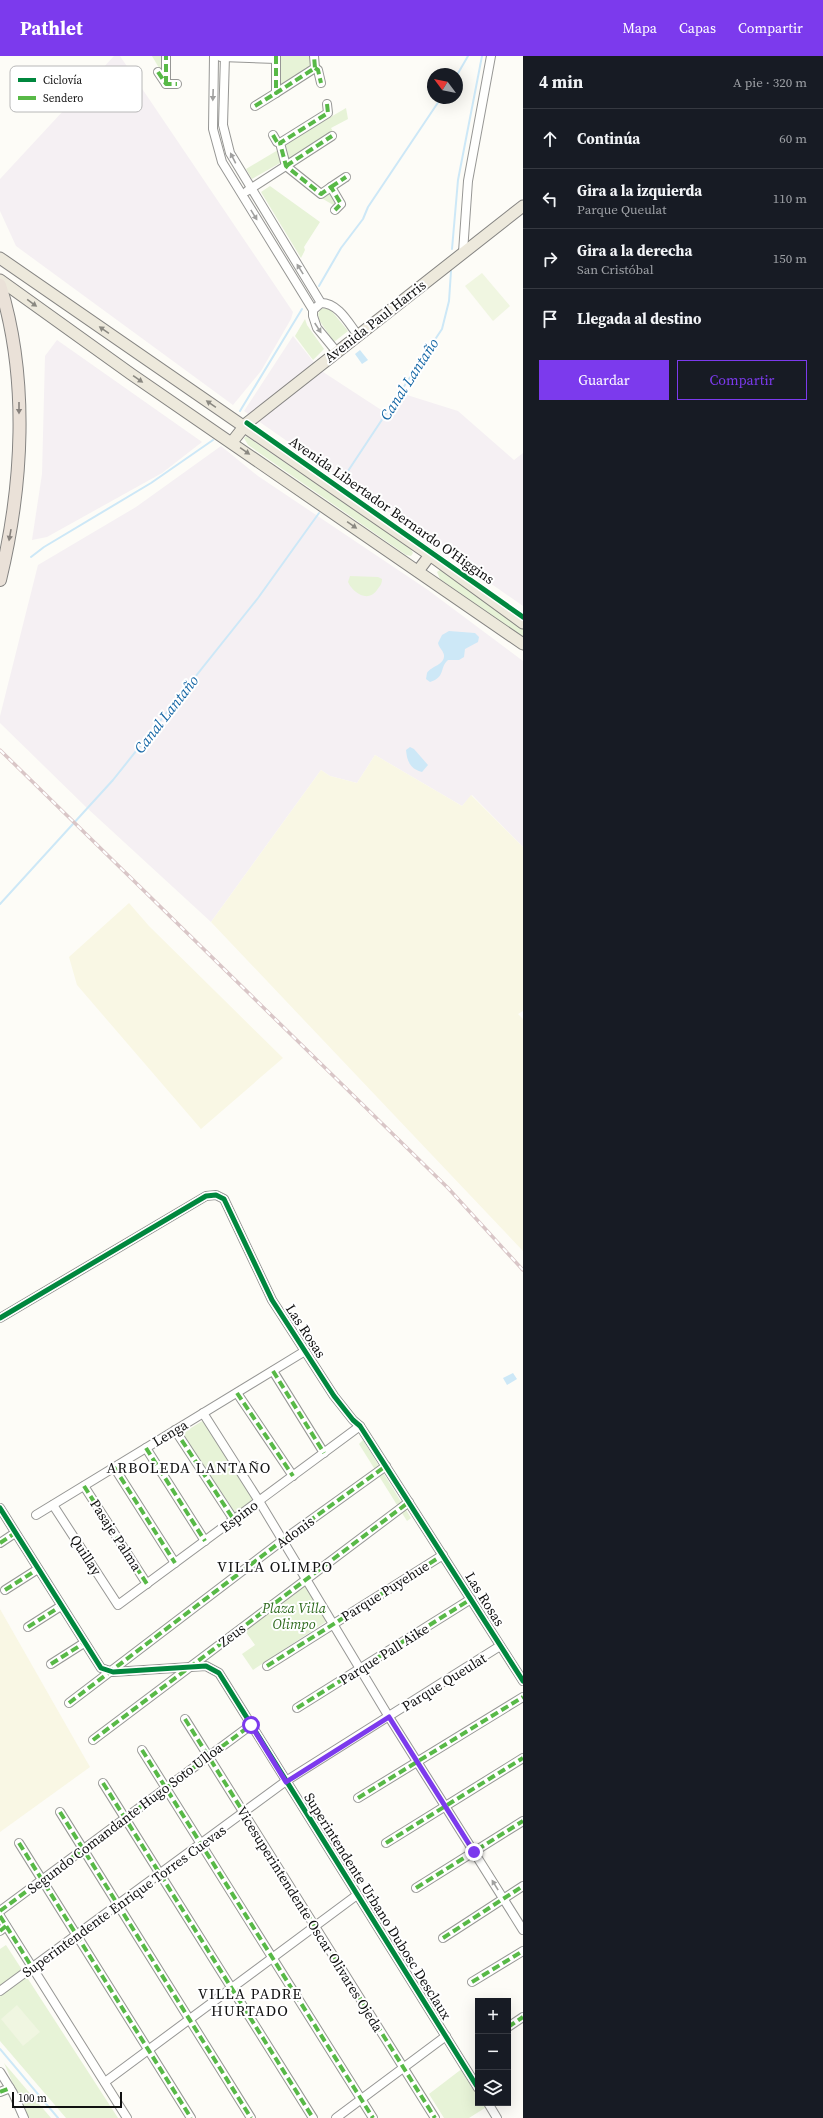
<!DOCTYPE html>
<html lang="es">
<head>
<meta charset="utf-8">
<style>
  body { margin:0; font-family:"Source Serif 4",serif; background:#20242c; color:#f1f3f6 }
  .controls { position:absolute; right:12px; bottom:12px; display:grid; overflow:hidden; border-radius:0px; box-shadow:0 4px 16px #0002 }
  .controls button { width:36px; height:36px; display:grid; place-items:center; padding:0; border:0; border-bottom:1px solid #363941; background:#171b24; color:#f1f3f6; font:20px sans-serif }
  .compass { position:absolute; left:427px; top:12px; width:36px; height:36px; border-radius:50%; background:#171b24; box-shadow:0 4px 16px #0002; rotate:302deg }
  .scale { position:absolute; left:12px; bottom:10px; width:110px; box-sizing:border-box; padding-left:4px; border:2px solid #111; border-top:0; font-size:11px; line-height:14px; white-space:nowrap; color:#111; -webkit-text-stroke:3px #fff; paint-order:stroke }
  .stop { position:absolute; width:12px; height:12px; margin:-9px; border:3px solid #7c3aed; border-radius:50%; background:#fff }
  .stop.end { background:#7c3aed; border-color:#fff; box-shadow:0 1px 4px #0008 }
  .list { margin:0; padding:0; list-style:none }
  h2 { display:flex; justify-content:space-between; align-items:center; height:52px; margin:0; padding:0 16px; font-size:17px }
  h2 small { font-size:13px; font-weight:400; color:#9ea1a6 }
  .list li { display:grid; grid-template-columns:26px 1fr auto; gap:12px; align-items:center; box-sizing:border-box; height:60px; padding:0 16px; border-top:1px solid #363941 }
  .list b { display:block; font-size:15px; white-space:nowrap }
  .list p { margin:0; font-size:13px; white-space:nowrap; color:#9ea1a6 }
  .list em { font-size:13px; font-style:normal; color:#9ea1a6 }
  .actions { display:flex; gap:8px; padding:12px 16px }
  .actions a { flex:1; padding:9px 0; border:1px solid #7c3aed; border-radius:0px; text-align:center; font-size:14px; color:#7c3aed }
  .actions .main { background:#7c3aed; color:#fff }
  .icon { flex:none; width:22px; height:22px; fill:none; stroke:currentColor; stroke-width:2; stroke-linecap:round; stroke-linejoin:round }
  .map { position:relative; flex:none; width:523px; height:2062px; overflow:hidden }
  header { display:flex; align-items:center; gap:24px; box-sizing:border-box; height:56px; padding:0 20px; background:#7c3aed; color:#fff }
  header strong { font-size:19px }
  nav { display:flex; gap:22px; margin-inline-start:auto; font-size:14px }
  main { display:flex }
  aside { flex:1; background:#171b24 }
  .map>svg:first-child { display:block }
  .industrial { fill:#f5f0f3 }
  .farmland { fill:#f9f7e4 }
  .green { fill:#e7f3d7 }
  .pitch { fill:#f0f6e1 }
  .water { fill:#cde8f7 }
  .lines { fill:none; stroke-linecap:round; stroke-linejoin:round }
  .stream { stroke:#cde8f7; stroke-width:2 }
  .minor-casing { stroke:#979795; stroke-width:10 }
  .major-casing { stroke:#858482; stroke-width:13 }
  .highway-casing { stroke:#858482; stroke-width:14 }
  .minor { stroke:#fffffe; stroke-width:8 }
  .major { stroke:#ede9dc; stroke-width:11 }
  .highway { stroke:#eae1d8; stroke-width:12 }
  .rail-casing { stroke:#d9c6c7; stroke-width:3.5 }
  .rail { stroke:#fff; stroke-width:2; stroke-dasharray:6; stroke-linecap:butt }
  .quiet { stroke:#58b947; stroke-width:4; stroke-dasharray:8 4; stroke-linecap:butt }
  .cycleway-casing { stroke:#fff; stroke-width:8 }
  .cycleway { stroke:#00873e; stroke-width:5 }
  .oneway { fill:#a0a09f }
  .oneway2 { fill:#8a8881 }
  .oneway3 { fill:#88837e }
  .route { stroke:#7c3aed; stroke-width:5 }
  .labels { text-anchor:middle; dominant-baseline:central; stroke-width:4; stroke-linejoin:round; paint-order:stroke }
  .street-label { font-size:14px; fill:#111; stroke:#fff }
  .park-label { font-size:14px; font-style:italic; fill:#2f6b1f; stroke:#fff }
  .water-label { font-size:15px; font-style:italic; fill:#1768a6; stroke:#fff }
  .neighbourhood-label { font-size:15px; letter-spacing:1px; fill:#111; stroke:#fff }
  .key { fill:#fff; stroke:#b8b8b8; stroke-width:1 }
  .key-label { font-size:11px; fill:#111 }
</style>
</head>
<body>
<header>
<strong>Pathlet</strong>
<nav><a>Mapa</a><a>Capas</a><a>Compartir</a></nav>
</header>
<main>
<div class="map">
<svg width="523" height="2062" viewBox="0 0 523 2062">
  <rect width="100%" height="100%" fill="#fdfcf7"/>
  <g class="industrial">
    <polygon points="114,0 120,0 293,256 291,263 261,315 233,349 16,190 0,155 0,123"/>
    <polygon points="293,280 320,314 389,359 407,339 458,355 514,404 523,397 523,550 244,355"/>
    <polygon points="57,284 202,386 162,417 47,481 32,484 42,418 45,300"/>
    <polygon points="221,390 258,420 428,534 523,605 523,791 472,739 462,750 375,699 357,727 330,720 321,714 211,866 87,752 0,667 0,660 38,509 136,451"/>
  </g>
  <g class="farmland">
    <polygon points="375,699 462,750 471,739 523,791 523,955 518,958 523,963 523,1195 211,866 321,714 330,720 357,727"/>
    <polygon points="129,847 149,870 283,1002 201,1073 77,929 69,901"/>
    <polygon points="0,1553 90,1711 0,1776"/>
  </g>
  <g class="green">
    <polygon points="152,0 163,0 162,17"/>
    <polygon points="279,0 311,0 312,10 280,30"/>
    <polygon points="346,52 348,63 331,72 334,77 288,104 285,88"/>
    <polygon points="278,94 281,102 280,107 252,123 246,113"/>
    <polygon points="270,130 320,166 304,191 305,194 301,202 261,136"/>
    <polygon points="330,136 337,149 335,150 323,143 323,140"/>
    <polygon points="321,252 330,253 348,275 334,286 319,264 318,258"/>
    <polygon points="305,263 307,269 324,293 313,304 295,280"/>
    <polygon points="246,380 411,493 413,497 411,500 406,499 248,389 244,382"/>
    <polygon points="440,514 523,572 523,581 440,523 437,516"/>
    <path d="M350 520 378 521 382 523C382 528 380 530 377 534 368 547 353 537 348 526Z"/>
    <polygon points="204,1364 256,1443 236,1458 181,1378"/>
    <polygon points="363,1384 411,1462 407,1465 359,1388"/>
    <polygon points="304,1526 327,1565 253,1614 242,1598 255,1589 243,1572"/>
    <polygon points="6,1889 118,2062 66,2062 0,1985 0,1893"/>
    <polygon points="4,2007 51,2062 28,2062"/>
    <polygon points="463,2012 478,2036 478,2047 485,2047 488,2050 469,2062 444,2062 429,2038"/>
  </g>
  <g class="pitch">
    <polygon points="482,217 510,250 493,265 465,230"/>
    <polygon points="17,1949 40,1976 23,1990 1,1963"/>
  </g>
  <g class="water">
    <polygon points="360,294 368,304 362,308 355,298"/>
    <path d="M449 575 475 577 479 581 478 586 465 593 464 601 459 604H448C439 612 446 621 430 626L426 623 427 617C431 610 445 609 444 599 443 594 439 592 438 587L442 579Z"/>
    <path d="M410 691 414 693 428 709 422 716C410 713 407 705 406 694Z"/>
    <polygon points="513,1317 517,1323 507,1329 503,1322"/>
  </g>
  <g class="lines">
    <g class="stream">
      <polyline points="457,19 468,0"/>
      <polyline points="452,193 458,124 482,0"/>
      <polyline points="319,230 341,192 363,163 368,151 441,42"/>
      <polyline points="240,355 302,253"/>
      <polyline points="344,421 442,273 449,245 451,215"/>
      <polyline points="31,501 44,491 151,427 213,384"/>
      <polyline points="0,848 113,724 258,542 319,457"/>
      <polyline points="0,1993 58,2062"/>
    </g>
    <g class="minor-casing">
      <g id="minor">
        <polyline points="214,0 213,73 222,106 313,254"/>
        <polyline points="225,0 223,69 230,97 321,247"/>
        <polyline points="276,0 276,37 315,12 314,0"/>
        <polyline points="221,1 276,3"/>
        <polyline points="315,12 318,14 321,27"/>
        <polyline points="158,16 166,28 177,28"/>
        <polyline points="166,28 166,0"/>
        <polyline points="327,48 328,57 280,87 286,110 321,138 331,131 341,148 335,154"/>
        <polyline points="255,50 276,37"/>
        <polyline points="273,79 277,86 280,87"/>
        <polyline points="331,131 346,121"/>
        <polyline points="247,135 332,80"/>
        <polyline points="463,196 468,125 491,0"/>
        <path d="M336 295 317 272 313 260V254L321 247C338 247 348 266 357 278"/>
        <polyline points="0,1262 206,1140 216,1139 224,1143 272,1244 334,1340 353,1364 360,1370 523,1625"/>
        <polyline points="273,1315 324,1397"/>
        <polyline points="237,1337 293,1420"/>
        <polyline points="203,1357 259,1445 389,1661 523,1874"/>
        <polyline points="175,1374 234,1464"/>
        <polyline points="146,1392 205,1485"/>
        <polyline points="114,1411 175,1507"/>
        <polyline points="84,1430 147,1528"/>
        <polyline points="53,1449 118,1549 360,1370"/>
        <polyline points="0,1452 101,1612 113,1616 206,1610 219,1617 478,2032"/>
        <polyline points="36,1459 305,1295"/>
        <polyline points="0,1487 15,1477"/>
        <polyline points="5,1534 38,1513"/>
        <polyline points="28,1571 61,1550"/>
        <polyline points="51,1608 84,1587"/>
        <polyline points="267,1610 443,1499"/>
        <polyline points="69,1647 283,1484 386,1410"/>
        <polyline points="297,1652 471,1543"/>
        <polyline points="185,1663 435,2062"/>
        <polyline points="93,1684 409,1446"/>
        <polyline points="142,1694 373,2062"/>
        <polyline points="103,1727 313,2062"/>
        <polyline points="358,1742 523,1641"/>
        <polyline points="60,1756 251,2062"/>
        <polyline points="19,1787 191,2062"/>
        <polyline points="386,1787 523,1702"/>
        <polyline points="416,1832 523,1765"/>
        <polyline points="0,1855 251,1669"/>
        <polyline points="0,1860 127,2062"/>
        <polyline points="0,1875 6,1870"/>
        <polyline points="443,1882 523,1830"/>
        <polyline points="472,1926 523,1895"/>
        <polyline points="0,1935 286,1725 500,1590"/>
        <polyline points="508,1971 523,1961"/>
        <polyline points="0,2016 13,2037 24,2062"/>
        <polyline points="105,2026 357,1839"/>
        <polyline points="0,2036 10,2032"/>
        <polyline points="488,2047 497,2062"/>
        <polyline points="336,2062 446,1980"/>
      </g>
    </g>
    <g class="major-casing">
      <g id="major">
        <polyline points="0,202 430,499 523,567"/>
        <polyline points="0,224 131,318 523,588"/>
        <polyline points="232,386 247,367 523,150"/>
        <polyline points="418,515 430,499"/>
      </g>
    </g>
    <g class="highway-casing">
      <path id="highway" d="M0 229C29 323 23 429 0 524"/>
    </g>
    <use href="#minor" class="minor"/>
    <use href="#major" class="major"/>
    <use href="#highway" class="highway"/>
    <g class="rail-casing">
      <polyline id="rail" points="0,694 448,1132 523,1214"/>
    </g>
    <use href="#rail" class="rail"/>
    <g class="quiet">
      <polyline points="276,0 276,37 315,12 314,0"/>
      <polyline points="315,12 318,14 321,27"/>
      <polyline points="158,16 166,28 177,28"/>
      <polyline points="166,28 166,0"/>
      <polyline points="327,48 328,57 280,87 286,110 321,138 331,131 341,148 335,154"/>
      <polyline points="255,50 276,37"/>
      <polyline points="273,79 277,86 280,87"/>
      <polyline points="286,110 332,80"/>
      <polyline points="331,131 346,121"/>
      <polyline points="273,1315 324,1397"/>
      <polyline points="237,1337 293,1420"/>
      <polyline points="175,1374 234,1464"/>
      <polyline points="146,1392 205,1485"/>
      <polyline points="114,1411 175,1507"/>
      <polyline points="84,1430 147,1528"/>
      <polyline points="0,1487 15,1477"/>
      <polyline points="5,1534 38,1513"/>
      <polyline points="28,1571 61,1550"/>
      <polyline points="51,1608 84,1587"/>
      <polyline points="267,1610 443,1499"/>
      <polyline points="69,1647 283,1484 386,1410"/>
      <polyline points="297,1652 471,1543"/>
      <polyline points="185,1663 435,2062"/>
      <polyline points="93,1684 409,1446"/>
      <polyline points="142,1694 373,2062"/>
      <polyline points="103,1727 313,2062"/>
      <polyline points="358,1742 523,1641"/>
      <polyline points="60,1756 251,2062"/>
      <polyline points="19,1787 191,2062"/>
      <polyline points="386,1787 523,1702"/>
      <polyline points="416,1832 523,1765"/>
      <polyline points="0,1855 251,1669"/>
      <polyline points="0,1860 33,1913"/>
      <polyline points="0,1875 6,1870"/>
      <polyline points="443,1882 523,1830"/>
      <polyline points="472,1926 523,1895"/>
      <polyline points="508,1971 523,1961"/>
      <polyline points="0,2036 10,2032"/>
    </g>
    <g class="cycleway-casing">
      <g id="cycleway">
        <polyline points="247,367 523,561"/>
        <polyline points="0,1262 206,1140 216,1139 224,1143 272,1244 334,1340 353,1364 360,1370 523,1625"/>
        <polyline points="0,1452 101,1612 113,1616 206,1610 219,1617 478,2032"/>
      </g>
    </g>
    <use href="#cycleway" class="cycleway"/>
  </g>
  <defs><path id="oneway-solid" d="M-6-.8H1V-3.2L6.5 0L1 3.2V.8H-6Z"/></defs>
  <g class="oneway">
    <use href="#oneway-solid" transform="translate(213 39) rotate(92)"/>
    <use href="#oneway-solid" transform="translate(233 102) rotate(-117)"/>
    <use href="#oneway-solid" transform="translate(254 159) rotate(58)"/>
    <use href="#oneway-solid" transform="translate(300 213) rotate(-122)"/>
    <use href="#oneway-solid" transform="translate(318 272) rotate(57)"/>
    <use href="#oneway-solid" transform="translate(495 1829) rotate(-122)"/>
  </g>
  <g class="oneway2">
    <use href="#oneway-solid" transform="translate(32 247) rotate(36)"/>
    <use href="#oneway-solid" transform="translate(104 274) rotate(-145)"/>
    <use href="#oneway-solid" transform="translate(138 323) rotate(35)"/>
    <use href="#oneway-solid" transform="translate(211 348) rotate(-145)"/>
    <use href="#oneway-solid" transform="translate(245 395) rotate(35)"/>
    <use href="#oneway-solid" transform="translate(352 469) rotate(35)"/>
  </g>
  <g class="oneway3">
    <use href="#oneway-solid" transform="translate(19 352) rotate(90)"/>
    <use href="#oneway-solid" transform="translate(10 479) rotate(100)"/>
  </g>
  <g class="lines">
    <polyline class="route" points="251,1669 286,1726 389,1661 474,1796"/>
  </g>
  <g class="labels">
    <g class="street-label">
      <text transform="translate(375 265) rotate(-38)">Avenida Paul Harris</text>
      <text transform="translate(392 454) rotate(35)">Avenida Libertador Bernardo O'Higgins</text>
      <text transform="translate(306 1275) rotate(57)">Las Rosas</text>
      <text transform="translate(170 1377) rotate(-31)">Lenga</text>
      <text transform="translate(239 1460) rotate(-37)">Espino</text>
      <text transform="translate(295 1476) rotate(-36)">Adonis</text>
      <text transform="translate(116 1479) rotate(57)">Pasaje Palma</text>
      <text transform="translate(86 1499) rotate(57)">Quillay</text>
      <text transform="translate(385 1535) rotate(-32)">Parque Puyehue</text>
      <text transform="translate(485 1543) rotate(58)">Las Rosas</text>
      <text transform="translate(232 1579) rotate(-37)">Zeus</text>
      <text transform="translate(384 1598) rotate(-32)">Parque Pall Aike</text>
      <text transform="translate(444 1626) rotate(-32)">Parque Queulat</text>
      <text transform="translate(125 1762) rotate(-37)">Segundo Comandante Hugo Soto Ulloa</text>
      <text transform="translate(124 1845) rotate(-36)">Superintendente Enrique Torres Cuevas</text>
      <text transform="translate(378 1850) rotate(58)">Superintendente Urbano Dubosc Desclaux</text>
      <text transform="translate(310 1863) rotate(58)">Vicesuperintendente Oscar Olivares Ojeda</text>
    </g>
    <g class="park-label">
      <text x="294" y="1552">Plaza Villa<tspan x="294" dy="16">Olimpo</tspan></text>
    </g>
    <g class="water-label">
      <text transform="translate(409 323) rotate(-57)">Canal Lantaño</text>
      <text transform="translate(166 658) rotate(-52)">Canal Lantaño</text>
    </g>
    <g class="neighbourhood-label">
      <text x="189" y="1411">ARBOLEDA LANTAÑO</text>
      <text x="275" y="1510">VILLA OLIMPO</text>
      <text x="250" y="1937">VILLA PADRE<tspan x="250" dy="17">HURTADO</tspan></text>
    </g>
  </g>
  <rect x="10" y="10" width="132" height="46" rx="6" class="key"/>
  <rect x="18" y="22" width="18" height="4" fill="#00873e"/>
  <rect x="18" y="40" width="18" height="4" fill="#58b947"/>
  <g class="key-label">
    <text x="43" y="28">Ciclovía</text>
    <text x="43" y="46">Sendero</text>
  </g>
</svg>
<div class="controls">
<button>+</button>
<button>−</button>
<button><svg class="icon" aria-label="layers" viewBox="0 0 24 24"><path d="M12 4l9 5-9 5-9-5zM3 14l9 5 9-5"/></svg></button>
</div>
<svg class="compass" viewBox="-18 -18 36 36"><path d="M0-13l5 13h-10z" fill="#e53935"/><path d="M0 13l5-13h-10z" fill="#9ea1a6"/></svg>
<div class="scale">100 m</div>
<div class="stop" style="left:251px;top:1669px"></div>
<div class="stop end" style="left:474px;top:1796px"></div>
</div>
<aside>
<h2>4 min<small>A pie · 320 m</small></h2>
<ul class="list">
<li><svg class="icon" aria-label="ahead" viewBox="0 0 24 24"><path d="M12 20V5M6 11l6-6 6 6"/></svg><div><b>Continúa</b></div><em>60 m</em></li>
<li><svg class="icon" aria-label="left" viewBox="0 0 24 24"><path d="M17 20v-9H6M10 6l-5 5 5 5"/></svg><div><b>Gira a la izquierda</b><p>Parque Queulat</p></div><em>110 m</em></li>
<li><svg class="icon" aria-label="right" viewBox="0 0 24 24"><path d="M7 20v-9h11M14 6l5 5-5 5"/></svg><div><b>Gira a la derecha</b><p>San Cristóbal</p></div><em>150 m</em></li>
<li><svg class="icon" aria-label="arrive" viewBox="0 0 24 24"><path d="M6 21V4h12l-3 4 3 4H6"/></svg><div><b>Llegada al destino</b></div></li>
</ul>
<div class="actions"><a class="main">Guardar</a><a>Compartir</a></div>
</aside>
</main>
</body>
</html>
